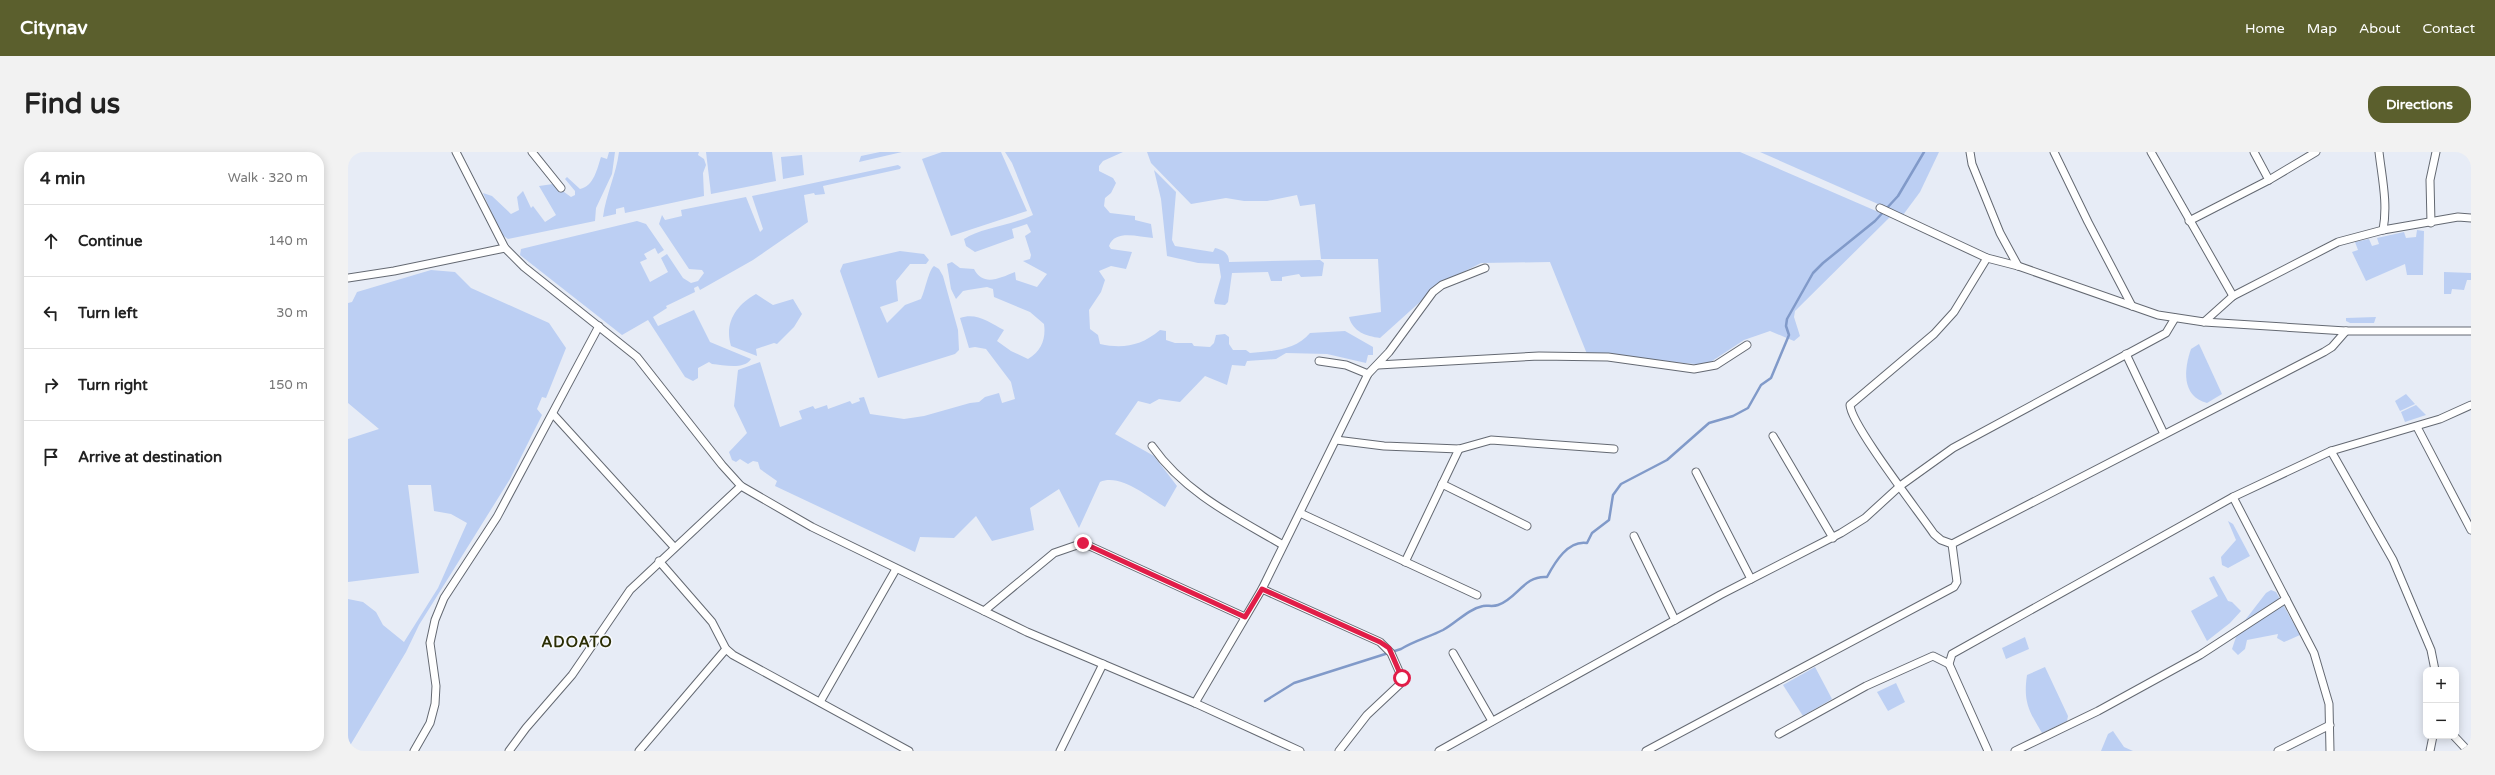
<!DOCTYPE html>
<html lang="en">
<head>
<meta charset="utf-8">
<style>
  body { margin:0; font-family:"Varela Round",sans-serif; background:#f2f2f2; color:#222 }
  .controls { position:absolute; right:12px; bottom:12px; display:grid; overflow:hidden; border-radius:8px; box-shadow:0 2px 10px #0003 }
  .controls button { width:36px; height:36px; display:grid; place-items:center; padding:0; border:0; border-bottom:1px solid #e0e0e0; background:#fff; color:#222; font:20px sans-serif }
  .stop { position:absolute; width:12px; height:12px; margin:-9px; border:3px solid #e11d48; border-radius:50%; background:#fff }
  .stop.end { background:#e11d48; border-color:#fff; box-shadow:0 1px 4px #0008 }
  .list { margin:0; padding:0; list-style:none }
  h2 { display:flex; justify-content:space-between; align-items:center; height:52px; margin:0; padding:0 16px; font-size:17px }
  h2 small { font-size:13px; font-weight:400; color:#767676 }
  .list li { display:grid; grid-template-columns:26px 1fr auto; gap:12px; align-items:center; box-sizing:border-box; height:72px; padding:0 16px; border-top:1px solid #e0e0e0 }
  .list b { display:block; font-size:15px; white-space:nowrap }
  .list em { font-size:13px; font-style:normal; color:#767676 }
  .icon { flex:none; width:22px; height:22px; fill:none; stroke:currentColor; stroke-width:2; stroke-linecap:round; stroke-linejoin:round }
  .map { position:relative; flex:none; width:2123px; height:599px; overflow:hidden; border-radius:16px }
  header { display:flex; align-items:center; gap:24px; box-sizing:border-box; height:56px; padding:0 20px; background:#5b5f2d; color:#fff }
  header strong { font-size:19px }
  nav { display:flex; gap:22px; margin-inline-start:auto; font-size:14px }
  .intro { display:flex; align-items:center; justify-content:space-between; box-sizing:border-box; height:96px; padding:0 24px }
  h1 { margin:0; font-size:28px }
  .button { padding:10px 18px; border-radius:16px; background:#5b5f2d; color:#fff; font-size:14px; font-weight:700 }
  main { display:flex; gap:24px; padding:0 24px }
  aside { flex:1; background:#fff; border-radius:16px; box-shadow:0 2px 10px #0003 }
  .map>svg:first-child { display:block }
  .green { fill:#bccff3 }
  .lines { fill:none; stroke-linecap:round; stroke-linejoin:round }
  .stream { stroke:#819ac9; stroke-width:2.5 }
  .minor-casing { stroke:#646972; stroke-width:9 }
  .minor { stroke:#fff; stroke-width:7 }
  .route { stroke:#e11d48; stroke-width:5 }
  .labels { text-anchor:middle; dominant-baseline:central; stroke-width:3; stroke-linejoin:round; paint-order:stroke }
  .district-label { font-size:15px; font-weight:bold; letter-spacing:1px; fill:#2b2e04; stroke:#f7f9fd }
</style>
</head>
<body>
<header>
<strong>Citynav</strong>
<nav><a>Home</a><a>Map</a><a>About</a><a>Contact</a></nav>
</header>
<div class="intro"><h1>Find us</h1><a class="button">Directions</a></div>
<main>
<aside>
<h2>4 min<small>Walk · 320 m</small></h2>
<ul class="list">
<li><svg class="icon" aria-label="ahead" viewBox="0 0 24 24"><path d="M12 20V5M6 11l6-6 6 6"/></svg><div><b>Continue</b></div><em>140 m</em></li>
<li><svg class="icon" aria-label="left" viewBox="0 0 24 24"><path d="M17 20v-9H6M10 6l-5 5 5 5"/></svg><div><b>Turn left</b></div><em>30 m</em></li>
<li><svg class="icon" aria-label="right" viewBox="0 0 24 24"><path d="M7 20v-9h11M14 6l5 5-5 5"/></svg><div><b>Turn right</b></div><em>150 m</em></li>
<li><svg class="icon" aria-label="arrive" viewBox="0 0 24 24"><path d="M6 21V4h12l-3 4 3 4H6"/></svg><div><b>Arrive at destination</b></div></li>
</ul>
</aside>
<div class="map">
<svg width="2123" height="599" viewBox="0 0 2123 599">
  <rect width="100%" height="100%" fill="#e7ecf6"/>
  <g class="green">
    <path d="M261 0H267L264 22 248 56 247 69 160 87 153 82 135 41 144 44 163 62 171 58 169 45 175 39 183 56 185 54 197 70 208 63 191 34 205 32 223 45 227 43V39L217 27 219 25 232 37C246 34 249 17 253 5L259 7Z"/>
    <path d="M271 0H351L350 3 356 7 358 13 355 21 356 44 277 61 276 55 268 57V62L255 65C258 42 268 23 271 0Z"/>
    <polygon points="358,0 424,0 428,29 363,42"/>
    <polygon points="532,0 554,0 511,10 513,4"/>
    <polygon points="594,0 653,0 679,59 603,84 574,7"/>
    <path d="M657 0H775L755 9 751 14V19L765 26 768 31 763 41 757 46 756 54 762 61 787 64V68L803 72 805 86C790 85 767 77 761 94L763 97 784 100 778 117 763 114 751 119 757 128 753 140 741 158 742 177 750 183 752 192C775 197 793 194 812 178L818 179V188L827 191H844L846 194 862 195 866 191 868 183 877 182 881 185V192L885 198H898L902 201C923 199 947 199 962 181L997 179 1025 195V203H1020L1018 211 979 202 938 201 928 207 899 209 897 214 884 213 879 233 857 224 832 250 811 247 802 252 790 249 767 282 806 304 829 334 817 355C800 345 772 321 752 330L731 376 711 337 682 356 686 378 644 389 628 364 606 386 572 385 567 400 427 334 429 329 412 317 410 310 405 309 400 312 392 307 388 310 384 308 381 300 399 281 386 254 390 218 412 210 432 275 454 267 451 259 465 254 467 257 479 253 480 257 502 249 504 252 512 249 511 246 516 245 522 262 556 267 576 264 622 251 631 250 637 245 651 241 654 251 667 247 663 230 638 197 627 195 621 196 612 166C628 160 641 170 656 178L649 189 663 199 680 207C694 199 698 186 696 172L682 160 646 145 645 137 639 135 620 138 615 139 608 147 603 137 599 112 604 110 612 116 626 117C635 135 652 126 667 120L668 128 689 135 699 122 675 109 682 107 683 103 677 84 683 80 679 72 664 77 666 86 627 100 618 94 616 87C632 76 664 73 685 63L664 11Z"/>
    <path d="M799 0H1392L1542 65 1447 159 1446 165 1452 184 1446 189 1422 179 1396 188 1358 213 1239 202 1202 110 1133 111 1086 135 1072 150 1032 186C1018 184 1005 180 1001 165L1033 160 1030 107H973L967 52 952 54 949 43 919 49H896L878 46 843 52 803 11Z"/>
    <polygon points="1412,0 1591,0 1572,40 1555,63"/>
    <polygon points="454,3 456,23 435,27 433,5"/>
    <path d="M550 13 553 15 552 17 475 34 477 42 467 43 466 41 456 43 460 70 405 108 352 138 350 134 346 136 347 140 318 154 319 156 305 165 310 174 346 158 362 190 403 207C396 218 376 213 364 212L361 210 350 216V226L345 229 337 225 300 168 274 183 172 103 173 97 289 69 298 72 316 98 310 102 307 96 296 102 299 107 292 110 302 130 320 120 313 106 319 102 335 126 343 131 350 129 356 121 354 118 341 117 311 72 314 63 317 68 334 64 333 58 398 45 412 80 415 77 404 44Z"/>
    <path d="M806 18 828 40 824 88 827 94 865 100 867 96C875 98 881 101 881 110L972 108 976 111 974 124 953 125 951 122 934 125V129H923L920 120 884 121 880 150 877 153 867 152 866 149 873 125 871 112 850 111 819 104 813 47Z"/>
    <polygon points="2069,78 2076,79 2075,123 2059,123 2057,112 2018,129 2004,100 2010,98 2007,90 2021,87 2024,94 2031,92 2029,86 2056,80 2058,86 2068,85"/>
    <path d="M552 99 576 102 581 108 578 112H562L548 129 550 149 532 155 539 171 557 153 573 147C577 139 581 117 586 114L591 117 595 124 610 178 611 198 607 202 530 226 492 119 495 112Z"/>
    <polygon points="83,118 107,120 123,136 201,171 218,196 198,246 194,245 189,257 194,263 162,327 71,473 58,500 0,597 0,447 15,450 28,460 35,473 56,490 90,436 119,371 103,362 86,359 83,333 60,333 71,421 0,430 0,287 31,277 0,251 0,151 4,150 9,140"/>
    <polygon points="2096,120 2123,121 2123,128 2119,128 2116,138 2104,137 2103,142 2096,142"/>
    <path d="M408 142 425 153 445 147 454 162 446 175 429 192 426 191 408 197 409 204 383 194C376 171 388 153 408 142Z"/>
    <polygon points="2028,165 2026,171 2002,171 1998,169 1998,166"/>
    <path d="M1851 192 1874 242 1859 251C1833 244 1836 217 1843 197Z"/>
    <polygon points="2058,242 2067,252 2052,259 2047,249"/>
    <polygon points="2068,253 2078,263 2057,270 2053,260"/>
    <polygon points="1880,369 1885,372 1902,404 1880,416 1874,413 1873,405 1888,388"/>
    <polygon points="1866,424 1880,449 1884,450 1893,459 1882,471 1859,489 1843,459 1870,444 1861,426"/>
    <polygon points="1923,438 1928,440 1952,483 1936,490 1929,486 1930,482 1899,488 1897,497 1890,503 1884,497 1891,476 1918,441"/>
    <polygon points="1677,485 1681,497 1658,507 1654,496"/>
    <polygon points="1467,515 1484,547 1455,564 1435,533"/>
    <path d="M1697 515 1720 564 1719 569 1694 581C1681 559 1675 550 1679 523Z"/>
    <polygon points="1548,531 1557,550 1540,559 1529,540"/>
    <polygon points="1765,579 1776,595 1785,599 1753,599 1760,582"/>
  </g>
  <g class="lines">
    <path class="stream" d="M917 549 946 531 1053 497C1066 489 1081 485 1095 478 1108 471 1120 457 1135 454 1139 453 1145 455 1150 453 1169 447 1176 423 1199 425 1207 410 1220 388 1239 391L1244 381 1261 368 1265 343 1273 332 1319 308 1361 271 1385 264 1400 256 1413 233 1423 226 1441 183 1438 174 1439 167 1465 121 1475 111 1527 69 1550 44 1576 0"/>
    <g class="minor-casing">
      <g id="minor">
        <polyline points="108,0 157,96 176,115 289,205 374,313 393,334 464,375 679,480 847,551 952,599"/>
        <polyline points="184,0 213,36"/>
        <polyline points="1622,0 1624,12 1652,81 1670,114"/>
        <polyline points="1706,0 1740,70 1784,154"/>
        <polyline points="1803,0 1885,144"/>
        <polyline points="1906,0 1921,28"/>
        <path d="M2031 0C2034 26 2040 52 2035 78"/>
        <polyline points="1532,56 1639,106 1670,114 1810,163 1856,170 1998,179 2123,179"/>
        <polyline points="1841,69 1921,28 1968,0"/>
        <polyline points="2083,71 2082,28 2088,0"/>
        <polyline points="0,126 46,119 157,96"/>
        <polyline points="1856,170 1885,144 1990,90 2035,78 2110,65 2123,66"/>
        <polyline points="1778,202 1816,282"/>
        <polyline points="971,209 998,213 1020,222"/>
        <polyline points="1030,213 1191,204 1260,205 1346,217 1368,213 1399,193"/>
        <polyline points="205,262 326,395"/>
        <polyline points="2069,275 2123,378"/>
        <polyline points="1425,284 1485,386"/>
        <polyline points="988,288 1036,294 1111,297 1143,288 1266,297"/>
        <path d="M804 294C837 341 887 365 935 393"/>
        <polyline points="1983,299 2045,408 2083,498 2087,518"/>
        <polyline points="1348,320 1403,427"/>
        <polyline points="1094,332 1179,374"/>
        <polyline points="1885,345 1966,501 1981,552 1982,599"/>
        <polyline points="952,361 1129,443"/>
        <polyline points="1286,384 1327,468"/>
        <path d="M1604 392 1593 388 1586 382C1571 360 1503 273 1502 253L1586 182 1606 160 1639 106"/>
        <polyline points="311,409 364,470 378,497 385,503 561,599"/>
        <polyline points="1057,410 1111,297"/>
        <polyline points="914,437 1032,490 1043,501 1054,526 1052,532 1019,563 991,599"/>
        <polyline points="636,459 706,401 735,391 897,465"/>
        <polyline points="1105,501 1144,569"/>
        <polyline points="472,550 548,417"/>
        <polyline points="847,551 914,437 1020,222 1041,200 1085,140 1094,133 1137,116"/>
        <polyline points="1431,582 1518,534 1585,504 1601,512"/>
        <polyline points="2106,584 2120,599"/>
        <polyline points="66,599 82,571 87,552 88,534 82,491 87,468 96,446 149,365 251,174"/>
        <polyline points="161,599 178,576 224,523 282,438 393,334"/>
        <polyline points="291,599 378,497"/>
        <polyline points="712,599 755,512"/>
        <polyline points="1091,599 1372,443 1493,381 1517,366 1552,334 1605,296 1818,181 1827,166"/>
        <polyline points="1298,599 1606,435 1609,430 1604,392 1976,200 1984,195 1998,179"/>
        <polyline points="1640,599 1601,512 1604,502 1885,345 1983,299 2092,267 2123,253"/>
        <polyline points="1667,599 1750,559 1852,503 1938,447"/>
        <polyline points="1930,599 1982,573"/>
        <polyline points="2082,599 2085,584"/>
      </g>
    </g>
    <use href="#minor" class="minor"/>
  </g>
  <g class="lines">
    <polyline class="route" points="735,391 897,465 914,437 1032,490 1041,496 1054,526"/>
  </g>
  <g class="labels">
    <g class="district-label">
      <text x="229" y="490">ADOATO</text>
    </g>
  </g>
</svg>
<div class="controls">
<button>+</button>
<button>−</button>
</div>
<div class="stop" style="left:1054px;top:526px"></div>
<div class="stop end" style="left:735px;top:391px"></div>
</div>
</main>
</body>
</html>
